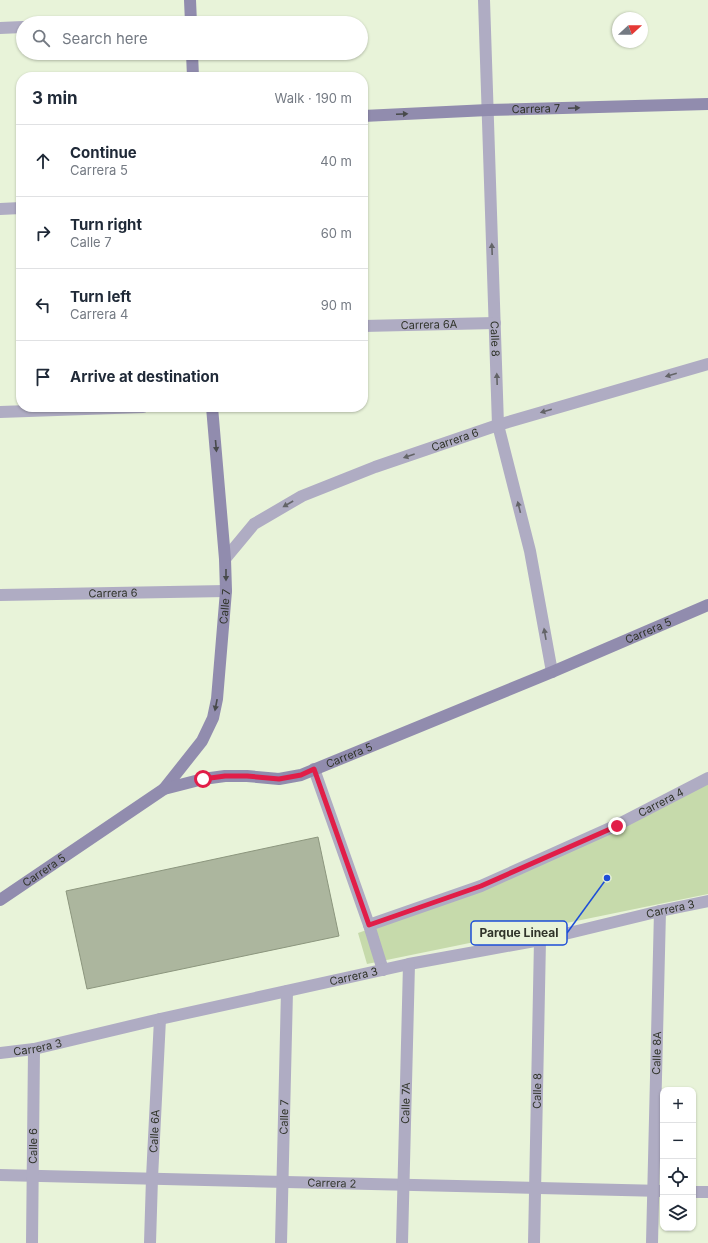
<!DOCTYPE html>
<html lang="en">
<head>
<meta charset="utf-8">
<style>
  body { margin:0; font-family:Inter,sans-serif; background:#f6f6f7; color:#1f2937 }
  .controls { position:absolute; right:12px; bottom:12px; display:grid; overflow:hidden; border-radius:8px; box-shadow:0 1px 3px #0004 }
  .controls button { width:36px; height:36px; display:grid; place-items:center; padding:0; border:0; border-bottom:1px solid #e0e1e3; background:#fff; color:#1f2937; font:20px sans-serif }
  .compass { position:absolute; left:612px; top:12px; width:36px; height:36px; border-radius:50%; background:#fff; box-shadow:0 1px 3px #0004; rotate:69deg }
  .stop { position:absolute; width:12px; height:12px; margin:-9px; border:3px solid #e11d48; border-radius:50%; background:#fff }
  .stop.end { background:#e11d48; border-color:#fff; box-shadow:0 1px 4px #0008 }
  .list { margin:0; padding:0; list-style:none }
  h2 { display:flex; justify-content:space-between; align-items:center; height:52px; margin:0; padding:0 16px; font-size:17px }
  h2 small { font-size:13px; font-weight:400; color:#747a83 }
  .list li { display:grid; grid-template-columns:26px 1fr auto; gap:12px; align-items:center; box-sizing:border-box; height:72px; padding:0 16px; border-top:1px solid #e0e1e3 }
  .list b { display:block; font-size:15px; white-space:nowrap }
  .list p { margin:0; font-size:13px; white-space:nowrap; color:#747a83 }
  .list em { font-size:13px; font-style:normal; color:#747a83 }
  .icon { flex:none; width:22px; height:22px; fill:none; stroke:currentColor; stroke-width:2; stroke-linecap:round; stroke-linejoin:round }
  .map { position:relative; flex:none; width:708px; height:1243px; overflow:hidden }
  .search { position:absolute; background:#fff; box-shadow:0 1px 3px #0004; left:16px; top:16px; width:352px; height:44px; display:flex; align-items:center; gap:10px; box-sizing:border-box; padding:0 14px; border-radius:22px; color:#747a83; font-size:15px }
  .panel { position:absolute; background:#fff; box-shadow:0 1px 3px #0004; left:16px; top:72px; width:352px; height:340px; border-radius:16px }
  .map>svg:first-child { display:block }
  .green { fill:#c6daab }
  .building { fill:#acb69e; stroke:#8c967e }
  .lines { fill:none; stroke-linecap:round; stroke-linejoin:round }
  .street { stroke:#afacc3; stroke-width:12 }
  .secondary { stroke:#918cae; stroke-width:12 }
  .oneway { fill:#484a4b }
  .oneway2 { fill:#636467 }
  .route { stroke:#e11d48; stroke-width:5 }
  .labels { text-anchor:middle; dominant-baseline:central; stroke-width:4; stroke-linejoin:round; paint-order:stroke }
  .street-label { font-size:11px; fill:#30342a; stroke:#e8f3d9 }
  .leader { fill:none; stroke:#1d4ed8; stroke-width:1.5 }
  .callout-dot { fill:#1d4ed8; stroke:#e8f3d9; stroke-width:1.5 }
  .callout { fill:#e8f3d9; stroke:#1d4ed8; stroke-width:1.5 }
  .callout-label { font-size:12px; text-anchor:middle; font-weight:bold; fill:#30342a }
</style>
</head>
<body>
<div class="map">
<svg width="708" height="1243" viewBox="0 0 708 1243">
  <rect width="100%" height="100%" fill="#e8f3d9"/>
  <polygon class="green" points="708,782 708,894 367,964 358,933 477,891"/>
  <polygon class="building" points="318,837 339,936 87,989 66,891"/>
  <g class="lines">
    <g class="street">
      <path id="s1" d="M484 0 498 425 530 551 552 672"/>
      <polyline points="0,28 23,27"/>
      <polyline points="0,209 21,208"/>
      <path id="s2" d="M363 326 495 323"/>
      <polyline points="0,412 143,407"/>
      <path id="s3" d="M225 559 254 524 302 496 375 467 498 425 708 364"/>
      <path id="s4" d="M0 595 226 591"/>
      <polyline points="314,769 369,925 383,970"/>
      <path id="s5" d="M369 925 481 886 617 825 708 778"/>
      <path id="s6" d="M0 1053 34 1049 160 1019 409 964 540 940 660 911 708 901"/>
      <path id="s7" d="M0 1175 663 1191"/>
      <polyline points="693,1192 708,1192"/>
      <path id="s8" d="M32 1243 34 1049"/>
      <path id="s9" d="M150 1243 152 1178 160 1019"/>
      <path id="s10" d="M281 1243 287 991"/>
      <path id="s11" d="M402 1243 409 964"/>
      <path id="s12" d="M534 1243 540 940"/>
      <path id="s13" d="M652 1243 660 911"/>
    </g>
    <g class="secondary">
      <polyline points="190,0 191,23"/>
      <polyline points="192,53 193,77"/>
      <path id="s14" d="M363 116 488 110 708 104"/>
      <path id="s15" d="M164 789 202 741 213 718 217 699 226 591 225 559 212 407"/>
      <path id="s16" d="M0 900 164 789 203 779 225 776H247L279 779 301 775 552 672 708 605"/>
    </g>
  </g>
  <defs><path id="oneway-solid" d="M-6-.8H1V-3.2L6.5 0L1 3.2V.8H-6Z"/></defs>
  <g class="oneway">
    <use href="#oneway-solid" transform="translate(574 108) rotate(-2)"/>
    <use href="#oneway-solid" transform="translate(402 114) rotate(-3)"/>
    <use href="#oneway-solid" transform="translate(216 446) rotate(85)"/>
    <use href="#oneway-solid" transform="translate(226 575) rotate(90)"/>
    <use href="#oneway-solid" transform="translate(216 705) rotate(101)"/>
  </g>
  <g class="oneway2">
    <use href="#oneway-solid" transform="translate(492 249) rotate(-92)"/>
    <use href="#oneway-solid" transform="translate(671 375) rotate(164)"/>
    <use href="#oneway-solid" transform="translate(497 379) rotate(-92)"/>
    <use href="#oneway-solid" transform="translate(546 411) rotate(164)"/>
    <use href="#oneway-solid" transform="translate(409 456) rotate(161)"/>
    <use href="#oneway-solid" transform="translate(288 504) rotate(150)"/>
    <use href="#oneway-solid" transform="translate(519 507) rotate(-104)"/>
    <use href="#oneway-solid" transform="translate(545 634) rotate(-100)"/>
  </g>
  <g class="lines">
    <polyline class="route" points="203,779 225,776 247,776 279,779 301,775 314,769 369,925 481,886 617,826"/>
  </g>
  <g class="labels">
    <g class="street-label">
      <text stroke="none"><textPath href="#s14" startOffset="173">Carrera 7</textPath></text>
      <text stroke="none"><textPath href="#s2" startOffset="66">Carrera 6A</textPath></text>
      <text stroke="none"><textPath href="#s1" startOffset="339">Calle 8</textPath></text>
      <text stroke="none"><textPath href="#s3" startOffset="264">Carrera 6</textPath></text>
      <text stroke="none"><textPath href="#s4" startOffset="113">Carrera 6</textPath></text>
      <text stroke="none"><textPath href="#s15" startOffset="199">Calle 7</textPath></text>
      <text stroke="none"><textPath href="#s16" startOffset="713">Carrera 5</textPath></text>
      <text stroke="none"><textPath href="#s16" startOffset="389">Carrera 5</textPath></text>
      <text stroke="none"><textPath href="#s5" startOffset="317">Carrera 4</textPath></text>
      <text stroke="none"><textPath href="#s16" startOffset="53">Carrera 5</textPath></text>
      <text stroke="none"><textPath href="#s6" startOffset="686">Carrera 3</textPath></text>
      <text stroke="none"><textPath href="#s6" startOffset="362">Carrera 3</textPath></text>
      <text stroke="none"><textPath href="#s6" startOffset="38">Carrera 3</textPath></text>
      <text stroke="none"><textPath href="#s13" startOffset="190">Calle 8A</textPath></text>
      <text stroke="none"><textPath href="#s12" startOffset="152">Calle 8</textPath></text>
      <text stroke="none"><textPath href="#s11" startOffset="140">Calle 7A</textPath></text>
      <text stroke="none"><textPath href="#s10" startOffset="126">Calle 7</textPath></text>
      <text stroke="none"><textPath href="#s9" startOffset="112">Calle 6A</textPath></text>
      <text stroke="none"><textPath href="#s8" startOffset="97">Calle 6</textPath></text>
      <text stroke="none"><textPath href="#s7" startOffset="332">Carrera 2</textPath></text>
    </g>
  </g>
  <path class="leader" d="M607 878L567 933"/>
  <circle class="callout-dot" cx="607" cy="878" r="4"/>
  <rect class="callout" x="471" y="921" width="96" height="24" rx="4"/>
  <g class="callout-label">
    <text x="519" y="937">Parque Lineal</text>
  </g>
</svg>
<div class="controls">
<button>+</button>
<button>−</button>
<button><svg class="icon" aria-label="locate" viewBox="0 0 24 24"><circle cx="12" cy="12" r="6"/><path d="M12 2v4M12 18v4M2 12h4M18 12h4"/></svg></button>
<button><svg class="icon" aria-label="layers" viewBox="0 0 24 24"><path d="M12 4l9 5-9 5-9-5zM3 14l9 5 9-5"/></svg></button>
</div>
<svg class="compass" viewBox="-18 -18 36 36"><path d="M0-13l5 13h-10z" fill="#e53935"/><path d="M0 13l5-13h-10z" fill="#747a83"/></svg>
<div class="stop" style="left:203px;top:779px"></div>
<div class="stop end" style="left:617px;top:826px"></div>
<div class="search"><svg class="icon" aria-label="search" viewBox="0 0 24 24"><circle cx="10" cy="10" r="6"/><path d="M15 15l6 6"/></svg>Search here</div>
<section class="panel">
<h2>3 min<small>Walk · 190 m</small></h2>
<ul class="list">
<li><svg class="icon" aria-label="ahead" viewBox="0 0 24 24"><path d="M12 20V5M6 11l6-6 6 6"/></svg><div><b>Continue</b><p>Carrera 5</p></div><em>40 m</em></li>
<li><svg class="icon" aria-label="right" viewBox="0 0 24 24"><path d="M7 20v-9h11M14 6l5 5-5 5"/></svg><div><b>Turn right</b><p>Calle 7</p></div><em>60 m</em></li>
<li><svg class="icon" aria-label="left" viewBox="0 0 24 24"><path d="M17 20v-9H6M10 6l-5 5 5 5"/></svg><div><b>Turn left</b><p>Carrera 4</p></div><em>90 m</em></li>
<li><svg class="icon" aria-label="arrive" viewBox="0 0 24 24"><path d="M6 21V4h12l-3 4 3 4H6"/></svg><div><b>Arrive at destination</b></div></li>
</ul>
</section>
</div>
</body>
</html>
